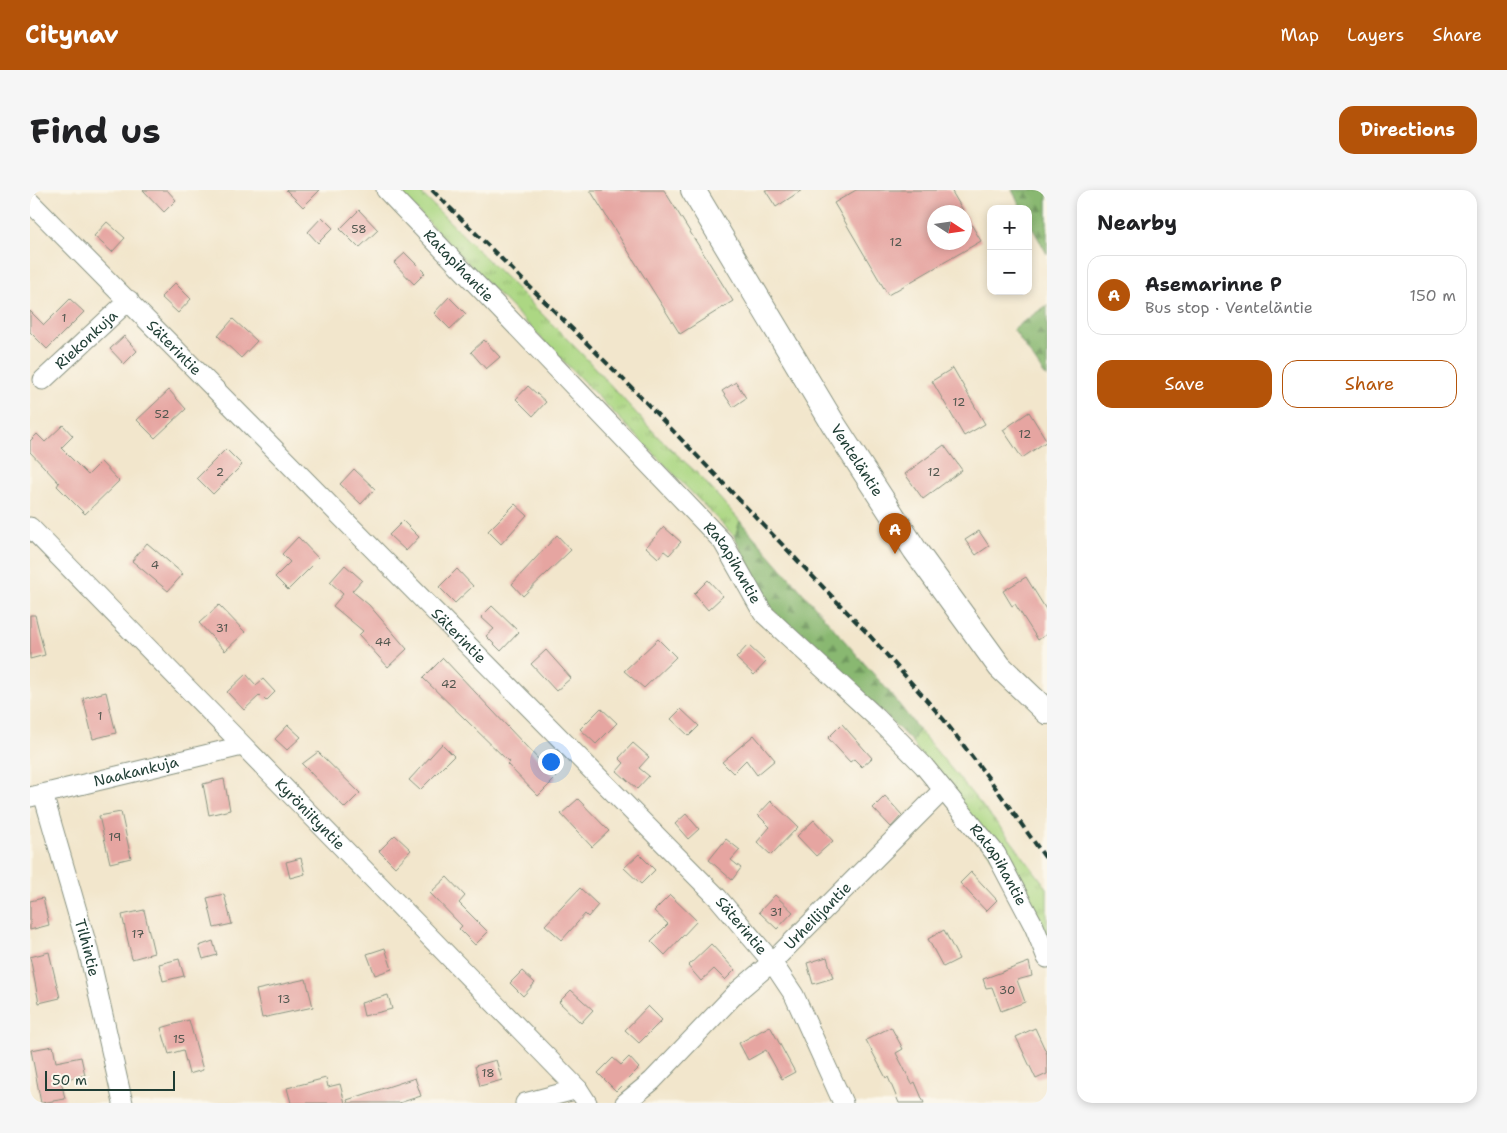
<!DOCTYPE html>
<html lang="en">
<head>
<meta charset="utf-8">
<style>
  body { margin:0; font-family:"Shantell Sans",sans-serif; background:#f6f6f6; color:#202124 }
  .controls { position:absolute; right:15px; top:15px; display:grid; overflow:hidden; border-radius:10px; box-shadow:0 2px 8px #0003 }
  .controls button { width:45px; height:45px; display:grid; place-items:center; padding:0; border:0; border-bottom:1px solid #e0e0e0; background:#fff; color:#202124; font:25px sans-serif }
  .compass { position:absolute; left:897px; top:15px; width:45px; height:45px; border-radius:50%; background:#fff; box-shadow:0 2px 8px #0003; rotate:102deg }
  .scale { position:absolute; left:15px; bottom:12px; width:130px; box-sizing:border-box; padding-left:5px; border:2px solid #1f3d34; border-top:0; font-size:14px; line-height:18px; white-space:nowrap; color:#1f3d34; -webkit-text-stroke:4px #fbf7ec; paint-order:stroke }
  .you { position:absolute; left:520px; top:571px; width:18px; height:18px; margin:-12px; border:4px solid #fff; border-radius:50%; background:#1a73e8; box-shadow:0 0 0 8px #1a73e833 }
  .badge { display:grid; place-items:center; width:32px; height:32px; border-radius:50%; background:#b45309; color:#fff; font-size:16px; font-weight:700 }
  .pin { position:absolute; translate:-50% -41px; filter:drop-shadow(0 1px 2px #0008) }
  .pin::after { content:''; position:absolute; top:26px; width:18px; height:15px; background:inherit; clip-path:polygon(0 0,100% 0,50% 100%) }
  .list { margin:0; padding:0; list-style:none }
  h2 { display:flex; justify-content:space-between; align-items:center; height:65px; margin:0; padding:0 20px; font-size:21px }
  h2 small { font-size:16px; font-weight:400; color:#757577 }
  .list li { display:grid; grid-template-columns:32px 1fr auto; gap:15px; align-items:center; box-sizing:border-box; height:80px; margin:0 10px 10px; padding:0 10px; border:1px solid #e0e0e0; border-radius:15px }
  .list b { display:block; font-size:19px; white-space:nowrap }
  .list p { margin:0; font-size:16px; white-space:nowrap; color:#757577 }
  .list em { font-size:16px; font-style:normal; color:#757577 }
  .actions { display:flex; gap:10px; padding:15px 20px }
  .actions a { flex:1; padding:11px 0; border:1px solid #b45309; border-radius:15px; text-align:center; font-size:18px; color:#b45309 }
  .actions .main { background:#b45309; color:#fff }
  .map { position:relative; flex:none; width:1017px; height:913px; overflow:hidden; border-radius:15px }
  header { display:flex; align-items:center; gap:30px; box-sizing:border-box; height:70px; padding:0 25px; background:#b45309; color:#fff }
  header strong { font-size:24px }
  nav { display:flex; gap:28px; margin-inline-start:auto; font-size:18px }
  .intro { display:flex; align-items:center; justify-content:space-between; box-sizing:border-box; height:120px; padding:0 30px }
  h1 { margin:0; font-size:35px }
  .button { padding:12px 22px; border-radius:15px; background:#b45309; color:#fff; font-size:18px; font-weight:700 }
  main { display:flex; gap:30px; padding:0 30px }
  aside { flex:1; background:#fff; border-radius:15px; box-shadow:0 2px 8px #0003 }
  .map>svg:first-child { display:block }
  .grass { fill:url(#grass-tufts); stroke:#668a5c }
  .forest { fill:url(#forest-firs); stroke:#547a52 }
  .building { fill:#e6a5a1; fill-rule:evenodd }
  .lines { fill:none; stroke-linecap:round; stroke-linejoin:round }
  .minor-casing { stroke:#889280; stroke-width:21 }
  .tertiary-casing { stroke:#889280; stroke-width:26 }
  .minor { stroke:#fff; stroke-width:19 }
  .tertiary { stroke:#fff; stroke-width:24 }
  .rail { stroke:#1f3d34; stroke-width:4; stroke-dasharray:8 4; stroke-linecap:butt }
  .labels { text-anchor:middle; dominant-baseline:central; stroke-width:5; stroke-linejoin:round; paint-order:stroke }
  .number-label { font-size:12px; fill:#51574f }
  .street-label { font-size:15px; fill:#1f3d34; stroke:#fbf7ec }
</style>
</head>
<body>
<header>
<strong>Citynav</strong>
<nav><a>Map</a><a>Layers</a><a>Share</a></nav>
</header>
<div class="intro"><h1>Find us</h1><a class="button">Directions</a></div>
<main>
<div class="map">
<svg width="1017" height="913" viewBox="0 0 1017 913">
  <defs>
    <pattern id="grass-tufts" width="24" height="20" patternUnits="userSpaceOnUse" patternTransform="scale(1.25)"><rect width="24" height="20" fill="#acd783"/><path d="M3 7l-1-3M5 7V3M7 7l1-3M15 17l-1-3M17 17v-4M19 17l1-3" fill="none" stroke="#94b972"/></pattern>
    <pattern id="forest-firs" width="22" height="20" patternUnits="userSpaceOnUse" patternTransform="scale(1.25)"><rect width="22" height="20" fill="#89b871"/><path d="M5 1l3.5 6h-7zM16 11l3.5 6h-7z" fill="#6f975e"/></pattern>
  </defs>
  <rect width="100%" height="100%" fill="#fbf7ec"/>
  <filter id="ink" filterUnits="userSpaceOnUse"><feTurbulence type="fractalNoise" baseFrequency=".02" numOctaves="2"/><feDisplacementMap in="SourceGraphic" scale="10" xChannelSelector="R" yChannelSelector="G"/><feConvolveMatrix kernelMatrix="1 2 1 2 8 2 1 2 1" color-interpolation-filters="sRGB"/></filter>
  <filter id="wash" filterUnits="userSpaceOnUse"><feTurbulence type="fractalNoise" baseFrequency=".0096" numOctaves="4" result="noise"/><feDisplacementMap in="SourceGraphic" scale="20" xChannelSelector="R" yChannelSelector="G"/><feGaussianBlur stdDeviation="1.12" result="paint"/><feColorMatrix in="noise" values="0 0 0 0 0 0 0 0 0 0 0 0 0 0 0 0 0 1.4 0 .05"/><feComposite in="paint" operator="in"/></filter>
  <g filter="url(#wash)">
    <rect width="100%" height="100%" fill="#f2e6cc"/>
    <g class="grass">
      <polygon points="367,0 388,0 551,163 629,248 669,285 710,331 705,347"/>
      <polygon points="888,539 979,648 1017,698 1017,747 882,552"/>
    </g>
    <g class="forest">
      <polygon points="982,0 1017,0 1017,64 998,30 998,19 992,19"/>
      <polygon points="1017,115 1017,188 983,139"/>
      <polygon points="710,331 861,504 888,539 882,552 803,473 749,427 731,405 705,347"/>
    </g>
    <g id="blocks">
      <g class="building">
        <polygon points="113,0 137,0 146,10 134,22"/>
        <polygon points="256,0 290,0 273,17"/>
        <polygon points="560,0 634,0 703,111 650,144"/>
        <polygon points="735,0 772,0 746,17"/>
        <path d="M826 0H921L951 51 858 105 804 13ZM904 22H934V52H904Z"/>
        <polygon points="329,20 348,40 329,58 310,39"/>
        <polygon points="292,27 303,38 288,53 278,42"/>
        <polygon points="77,32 95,48 82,62 64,46"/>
        <polygon points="375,63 395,83 384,94 364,73"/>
        <polygon points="145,93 161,109 148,123 131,107"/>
        <polygon points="419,107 436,124 420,139 404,123"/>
        <polygon points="40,109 54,122 17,159 0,142 0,121 14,135"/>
        <polygon points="203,129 227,151 211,168 188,146"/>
        <polygon points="94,146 107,161 94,174 80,159"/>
        <polygon points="454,150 470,167 456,179 441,162"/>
        <polygon points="923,178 955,234 934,246 902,191"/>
        <polygon points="706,192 716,208 703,217 692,201"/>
        <polygon points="498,196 516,212 503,226 486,209"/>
        <polygon points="139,200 156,219 125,248 107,230"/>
        <polygon points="999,222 1017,251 992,268 973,240"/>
        <polygon points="33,235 43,246 31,258 58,285 71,272 89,291 55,324 27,296 29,293 0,262 0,251 7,244 15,252"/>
        <polygon points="914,255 932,280 893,309 875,284"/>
        <polygon points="196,259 212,275 183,304 167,288"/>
        <polygon points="324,279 345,299 331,314 310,294"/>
        <polygon points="485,314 497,325 471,354 458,341"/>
        <polygon points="373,331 389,347 376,361 359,345"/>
        <polygon points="634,337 651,352 639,365 634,361 628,368 616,357"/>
        <polygon points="949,341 959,356 946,365 935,350"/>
        <polygon points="527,345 541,360 493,406 482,394"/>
        <polygon points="268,347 289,369 258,400 245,387 260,372 252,364"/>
        <polygon points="117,353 153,384 138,401 102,371"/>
        <polygon points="315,375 332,390 322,401 339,415 377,459 358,477 329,445 333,441 303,416 313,404 300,392"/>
        <polygon points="427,379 443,396 425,413 409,397"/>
        <polygon points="996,387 1017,421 1017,444 1008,450 985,414 982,416 973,401"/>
        <polygon points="678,390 693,406 678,420 664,404"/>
        <polygon points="189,415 215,442 195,461 169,433"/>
        <polygon points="462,416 489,442 471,461 456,446 464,439 451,427"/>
        <polygon points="0,425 5,425 15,465 0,469"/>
        <polygon points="628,449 646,467 614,498 594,481"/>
        <polygon points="718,455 736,472 724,485 706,468"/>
        <polygon points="516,460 541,488 526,501 501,474"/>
        <polygon points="413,468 526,588 508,606 477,574 479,572 393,488"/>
        <polygon points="216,484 226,495 233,489 245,502 236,511 230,505 214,520 197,502"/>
        <polygon points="76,502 86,543 63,549 53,508"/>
        <polygon points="571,518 587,533 566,554 550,539"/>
        <polygon points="651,519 669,536 659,546 641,529"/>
        <polygon points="812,534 842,568 832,577 824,569 820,572 798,548"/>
        <polygon points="258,535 271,547 257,560 245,549"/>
        <polygon points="724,545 745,570 727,585 716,570 703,583 692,572"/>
        <polygon points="603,553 619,567 609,578 619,586 607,599 587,581 594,573 589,568"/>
        <polygon points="412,554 424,566 390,600 379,590"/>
        <polygon points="288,562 330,603 315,618 272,574"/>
        <polygon points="194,589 200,620 179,625 173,594"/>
        <polygon points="855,606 872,625 861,637 843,618"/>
        <polygon points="548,609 579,641 562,657 531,624"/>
        <polygon points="741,611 768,637 741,665 727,652 740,637 728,625"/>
        <polygon points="91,622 101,668 80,673 69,626"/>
        <polygon points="656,624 669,639 658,649 645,634"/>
        <polygon points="784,630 803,651 786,666 767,646"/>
        <polygon points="365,645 381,660 365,677 349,661"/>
        <polygon points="696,649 710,660 701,670 711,678 702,690 679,670"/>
        <polygon points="609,664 625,680 611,694 594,678"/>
        <polygon points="271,668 275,684 260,688 256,672"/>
        <polygon points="941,682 967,710 956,721 930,693"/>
        <polygon points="417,687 435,706 429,713 458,742 445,755 429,739 432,736 400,703"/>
        <polygon points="550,698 568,715 558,727 555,724 532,750 515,735"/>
        <polygon points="194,704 202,734 184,738 177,708"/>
        <polygon points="640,705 667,731 635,765 621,751 638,734 624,721"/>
        <polygon points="745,705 763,722 747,739 729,722"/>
        <polygon points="13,708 19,735 0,740 0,711"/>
        <polygon points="114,720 124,763 102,769 92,725"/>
        <polygon points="914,740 929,769 913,777 898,749"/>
        <polygon points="183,751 187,765 173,769 169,756"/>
        <polygon points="681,754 705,780 695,790 684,779 671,791 658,776"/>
        <polygon points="355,758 362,779 345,785 337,764"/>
        <polygon points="19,762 30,808 9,813 0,767"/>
        <polygon points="797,767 803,788 783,794 777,773"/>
        <polygon points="149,769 154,786 133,791 129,774"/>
        <polygon points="999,772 1002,786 987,790 995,812 971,821 962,797 956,798 953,789"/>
        <polygon points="492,781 505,793 493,806 480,793"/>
        <polygon points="276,789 283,817 232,828 226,800"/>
        <polygon points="541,800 563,820 551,833 529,812"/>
        <polygon points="358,805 362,819 334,826 331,813"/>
        <polygon points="618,816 632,830 609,853 595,840"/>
        <polygon points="159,830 173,880 159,884 153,860 139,864 131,838"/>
        <polygon points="740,836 765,882 752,889 736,860 718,870 709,853"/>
        <polygon points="861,837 873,859 866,863 882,894 885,892 894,913 869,913 858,887 856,888 836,850"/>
        <polygon points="1005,838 1017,864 1017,884 1006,889 986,847"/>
        <polygon points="23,856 26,872 51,867 55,885 31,890 35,909 11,913 1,860"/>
        <polygon points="599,867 609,878 586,901 568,883 583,868 591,875"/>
        <polygon points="466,870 472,890 450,896 445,876"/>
        <polygon points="296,888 298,897 310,894 315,913 261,913 257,898"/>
        <polygon points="385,888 391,906 369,913 318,913 317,910"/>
      </g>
    </g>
  </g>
  <g filter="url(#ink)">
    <use href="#blocks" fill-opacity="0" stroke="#889280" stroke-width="1"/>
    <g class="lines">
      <g class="minor-casing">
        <g id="minor">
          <path id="s1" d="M356 0 693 352 733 423 847 528 894 576 966 664 1004 736 1017 768"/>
          <path id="s2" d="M0 12 688 708 742 772 764 805 813 913"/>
          <path id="s3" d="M13 190 99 110"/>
          <path id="s4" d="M0 337 548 899 557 913"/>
          <path id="s5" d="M13 604 58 759 93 913"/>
          <path id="s6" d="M0 607 212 556"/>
          <polyline points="495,913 548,899"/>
          <path id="s7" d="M595 913 622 891 708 801 742 772 913 600"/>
        </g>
      </g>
      <g class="tertiary-casing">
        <g id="tertiary">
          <path id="s8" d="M663 0 804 235 885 360 970 477 1017 522"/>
        </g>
      </g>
      <use href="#minor" class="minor"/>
      <use href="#tertiary" class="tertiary"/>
      <polyline class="rail" points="402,0 600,196 840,446 914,530 960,590 1017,670"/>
    </g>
  </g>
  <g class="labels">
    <g class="number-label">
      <text x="329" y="39">58</text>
      <text x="866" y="52">12</text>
      <text x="34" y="128">1</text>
      <text x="929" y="212">12</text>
      <text x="132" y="224">52</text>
      <text x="995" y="244">12</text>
      <text x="190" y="282">2</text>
      <text x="904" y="282">12</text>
      <text x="125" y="375">4</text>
      <text x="192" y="438">31</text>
      <text x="353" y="452">44</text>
      <text x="419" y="494">42</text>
      <text x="70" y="526">1</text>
      <text x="85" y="647">19</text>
      <text x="746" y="722">31</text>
      <text x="108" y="744">17</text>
      <text x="977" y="800">30</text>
      <text x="254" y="809">13</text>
      <text x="149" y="849">15</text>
      <text x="458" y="883">18</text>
    </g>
    <g class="street-label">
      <text stroke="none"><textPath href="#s1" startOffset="105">Ratapihantie</textPath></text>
      <text stroke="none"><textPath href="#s3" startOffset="59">Riekonkuja</textPath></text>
      <text stroke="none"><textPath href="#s2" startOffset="205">Säterintie</textPath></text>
      <text stroke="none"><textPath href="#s8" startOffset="316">Venteläntie</textPath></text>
      <text stroke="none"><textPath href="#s1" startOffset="510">Ratapihantie</textPath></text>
      <text stroke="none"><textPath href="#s2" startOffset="610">Säterintie</textPath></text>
      <text stroke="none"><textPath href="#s6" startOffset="109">Naakankuja</textPath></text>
      <text stroke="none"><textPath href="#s4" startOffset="401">Kyröniityntie</textPath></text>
      <text stroke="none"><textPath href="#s1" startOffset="915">Ratapihantie</textPath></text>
      <text stroke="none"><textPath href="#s7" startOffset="269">Urheilijantie</textPath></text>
      <text stroke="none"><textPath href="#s2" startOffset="1015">Säterintie</textPath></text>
      <text stroke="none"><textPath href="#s5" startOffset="160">Tilhintie</textPath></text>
    </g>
  </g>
</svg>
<div class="controls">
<button>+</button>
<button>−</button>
</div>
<svg class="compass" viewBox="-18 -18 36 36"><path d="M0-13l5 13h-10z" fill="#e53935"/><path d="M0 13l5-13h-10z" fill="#757577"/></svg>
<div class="scale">50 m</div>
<div class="you"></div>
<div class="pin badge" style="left:865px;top:364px">A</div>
</div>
<aside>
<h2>Nearby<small></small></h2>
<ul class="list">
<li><span class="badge">A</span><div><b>Asemarinne P</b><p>Bus stop · Venteläntie</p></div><em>150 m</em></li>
</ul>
<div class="actions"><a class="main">Save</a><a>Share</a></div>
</aside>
</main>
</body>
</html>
